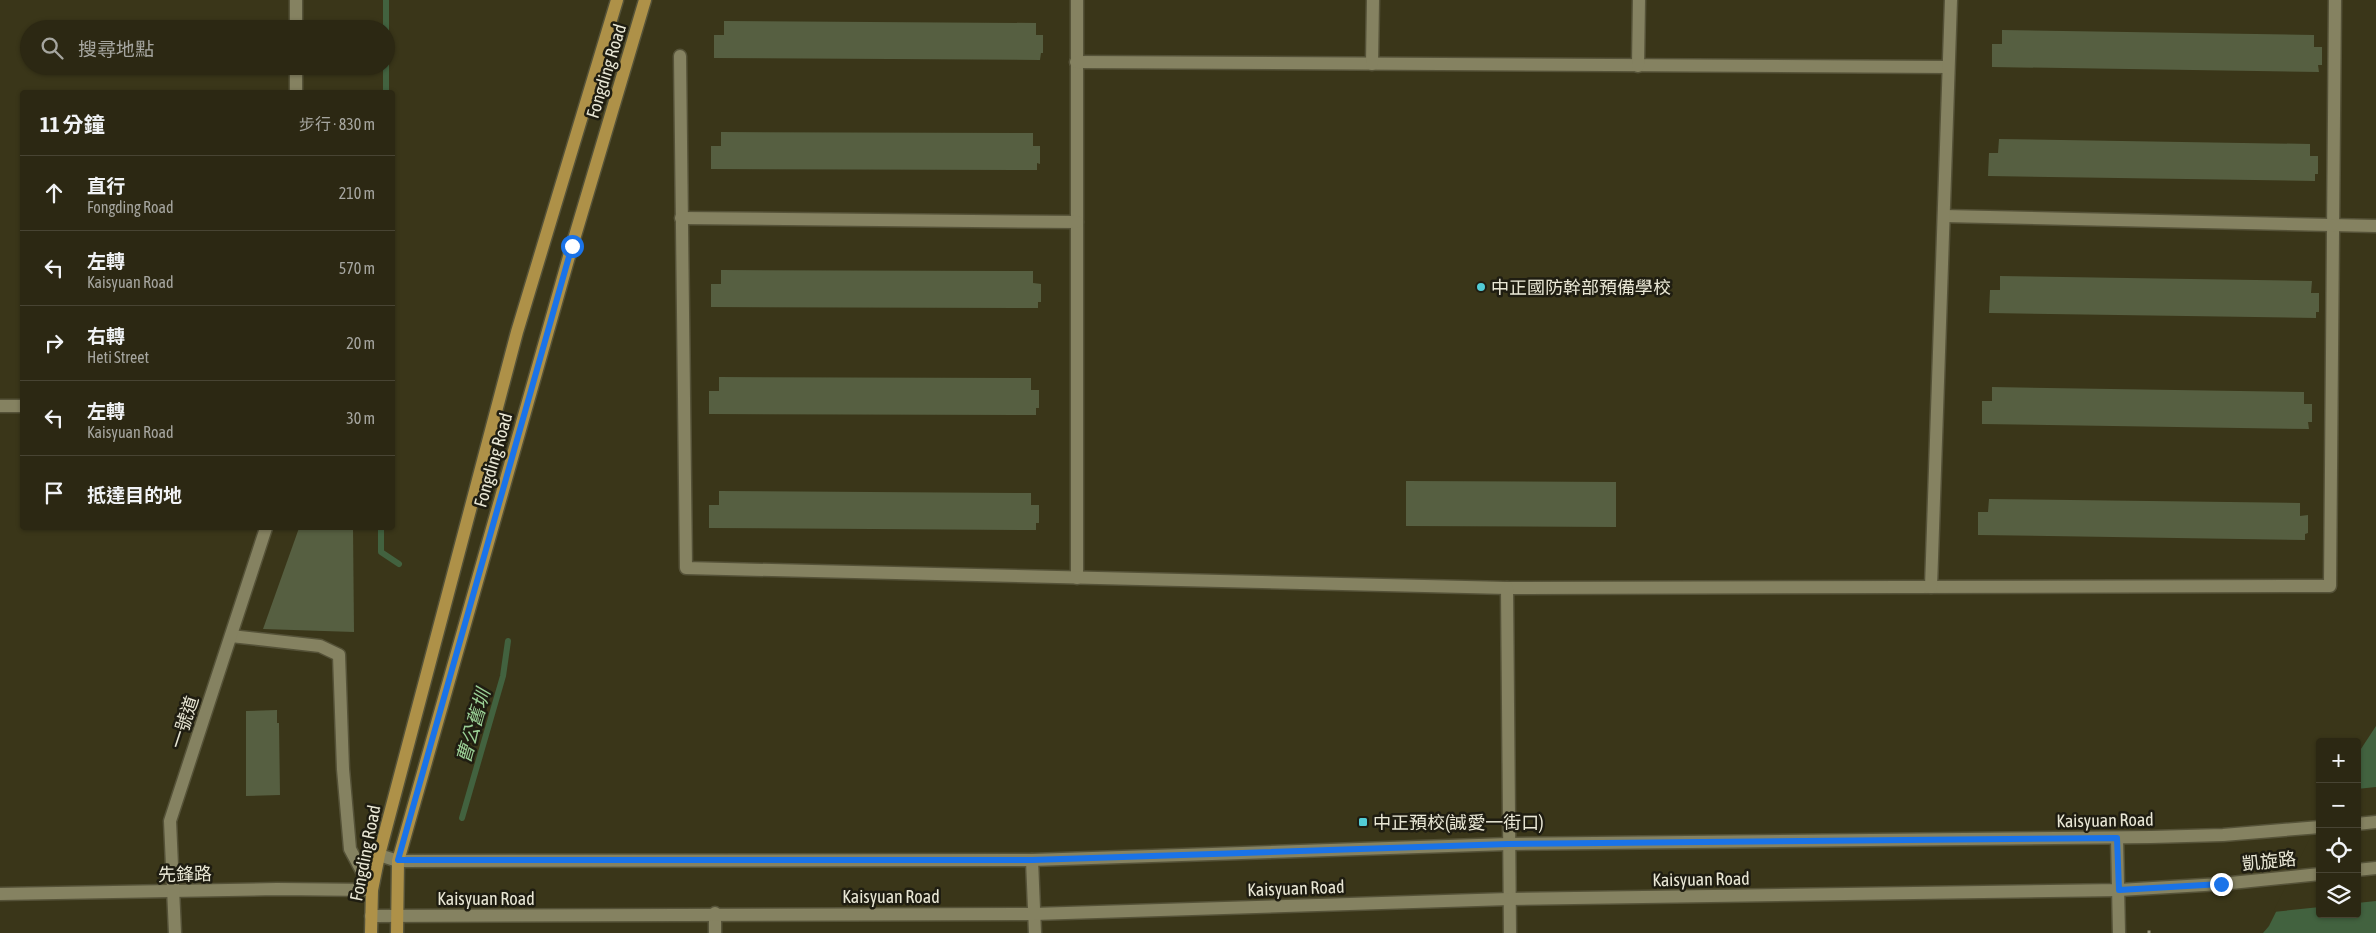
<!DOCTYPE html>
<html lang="zh-TW">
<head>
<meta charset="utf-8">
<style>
  body { margin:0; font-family:"Asap Condensed","Noto Sans TC",sans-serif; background:#383421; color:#f1f3f6 }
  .controls { position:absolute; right:15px; bottom:15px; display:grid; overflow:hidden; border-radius:5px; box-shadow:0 1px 4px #0004 }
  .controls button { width:45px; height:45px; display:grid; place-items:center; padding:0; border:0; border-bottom:1px solid #484433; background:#2c2813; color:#f1f3f6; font:25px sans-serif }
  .stop { position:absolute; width:15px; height:15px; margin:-11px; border:4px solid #1a73e8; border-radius:50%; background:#fff }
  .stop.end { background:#1a73e8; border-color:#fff; box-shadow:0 1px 5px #0008 }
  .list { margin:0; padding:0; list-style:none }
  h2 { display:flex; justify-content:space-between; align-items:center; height:65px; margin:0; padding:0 20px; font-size:21px }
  h2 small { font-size:16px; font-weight:400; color:#a6a6a0 }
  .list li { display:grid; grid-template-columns:32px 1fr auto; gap:15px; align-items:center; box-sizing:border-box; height:75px; padding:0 20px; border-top:1px solid #484433 }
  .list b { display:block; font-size:19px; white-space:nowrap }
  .list p { margin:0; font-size:16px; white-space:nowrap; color:#a6a6a0 }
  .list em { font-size:16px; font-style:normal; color:#a6a6a0 }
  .icon { flex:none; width:28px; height:28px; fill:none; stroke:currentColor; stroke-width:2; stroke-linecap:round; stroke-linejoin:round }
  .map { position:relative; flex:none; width:2376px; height:933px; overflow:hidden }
  .search { position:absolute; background:#2c2813; box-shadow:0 1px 4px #0004; left:20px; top:20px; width:375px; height:55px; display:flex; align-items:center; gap:12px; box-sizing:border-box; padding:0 18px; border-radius:28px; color:#a6a6a0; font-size:19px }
  .panel { position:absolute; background:#2c2813; box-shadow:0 1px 4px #0004; left:20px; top:90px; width:375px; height:440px; border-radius:5px }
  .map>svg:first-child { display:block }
  .water { fill:#42623f }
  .pier { fill:#3a3619 }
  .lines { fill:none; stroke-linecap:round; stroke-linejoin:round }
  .stream { stroke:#42623f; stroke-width:6 }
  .building { fill:#565f41 }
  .minor-casing { stroke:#555238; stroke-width:15 }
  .major-casing { stroke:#555238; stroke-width:15 }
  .path { stroke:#949179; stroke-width:3; stroke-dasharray:2.5 2.5; stroke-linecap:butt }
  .minor { stroke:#858261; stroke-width:12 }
  .major { stroke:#ae9148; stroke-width:12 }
  .route { stroke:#1a73e8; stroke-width:6 }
  .poi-dot { fill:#52ccd5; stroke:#1f1d11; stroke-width:2 }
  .labels { text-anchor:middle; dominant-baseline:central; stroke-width:5; stroke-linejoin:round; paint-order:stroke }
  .street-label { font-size:18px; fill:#e9e7d5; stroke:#1f1d11 }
  .poi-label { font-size:18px; fill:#e9e7d5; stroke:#1f1d11; text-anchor:start }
  .water-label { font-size:19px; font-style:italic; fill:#9acf95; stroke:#1f1d11 }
</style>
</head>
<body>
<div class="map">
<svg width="2376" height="933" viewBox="0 0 2376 933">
  <rect width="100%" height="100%" fill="#3a3619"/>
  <polygon class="water" points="2376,726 2376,933 2263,933 2269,926 2320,823 2320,914 2357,914 2357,755"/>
  <g class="pier">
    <polygon points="2376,787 2376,901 2357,903 2357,789"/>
    <polygon points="2320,821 2320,907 2273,912 2318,822"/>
  </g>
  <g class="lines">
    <g class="stream">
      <polyline points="386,0 386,92"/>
      <polyline points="381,528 381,552 399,564"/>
      <polyline points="462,818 503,676 508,641"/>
    </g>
  </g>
  <g class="building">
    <polygon points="724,21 1036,23 1036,35 1043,35 1043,53 1041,53 1040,60 714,58 714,35 724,35"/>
    <polygon points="2002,30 2314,35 2314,47 2322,47 2322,65 2318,65 2319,72 1992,67 1992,44 2002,44"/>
    <polygon points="721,132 1033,133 1033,146 1040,146 1040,164 1037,163 1037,170 711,169 711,146 721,146"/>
    <polygon points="1999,139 2310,144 2310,156 2318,156 2318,174 2315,174 2315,181 1988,176 1989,153 1998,153"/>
    <polygon points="721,270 1033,271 1033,283 1041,284 1041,302 1038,302 1038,308 711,307 711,284 721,284"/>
    <polygon points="2000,276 2312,281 2311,293 2319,293 2319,312 2316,312 2316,318 1989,313 1990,290 2000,290"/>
    <polygon points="719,377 1031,378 1031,390 1039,390 1039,408 1036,408 1036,415 709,414 709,391 719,391"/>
    <polygon points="1992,387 2304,392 2304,404 2312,404 2312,422 2308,422 2309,429 1982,424 1982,401 1992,401"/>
    <polygon points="1406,481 1616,482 1616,527 1406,526"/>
    <polygon points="719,491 1031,493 1031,505 1039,505 1039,523 1036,523 1036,530 709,528 709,505 719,505"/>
    <polygon points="1989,499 2300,503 2300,516 2308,515 2308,533 2305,534 2305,540 1978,535 1978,512 1988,512"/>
    <polygon points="299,528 353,528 354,632 263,629"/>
    <polygon points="277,710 277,723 279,723 280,795 246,796 246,711"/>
  </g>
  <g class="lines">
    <g class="minor-casing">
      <g id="minor">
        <polyline points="296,0 296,29"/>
        <polyline points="1077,0 1077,578"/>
        <polyline points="680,56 686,568 1507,588 2330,586 2335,0"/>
        <polyline points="1076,62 1948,67"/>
        <polyline points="1372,64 1373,0"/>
        <polyline points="296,66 296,92"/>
        <polyline points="1638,66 1639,0"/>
        <polyline points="1944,216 2376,226"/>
        <polyline points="681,218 1077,222"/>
        <polyline points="0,406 22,406"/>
        <polyline points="1931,587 1951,0"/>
        <polyline points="1507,588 1510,933"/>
        <polyline points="2357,824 2376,822"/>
        <polyline points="2117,838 2119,933"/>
        <polyline points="379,855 398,861 1032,860 1508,844 2151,837 2223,835 2320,827"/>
        <polyline points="1032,860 1035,933"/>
        <polyline points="2357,870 2376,868"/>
        <polyline points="0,894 277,889 372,890 350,849 343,769 339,655 320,646 231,636"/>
        <polyline points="715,913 715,933"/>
        <polyline points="371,916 1034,914 1509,899 2119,890 2221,884 2320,874"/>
        <polyline points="175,933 170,821 266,528"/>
      </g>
    </g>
    <g class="major-casing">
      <g id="major">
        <polyline points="371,933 372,890 379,855 517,332 617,0"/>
        <polyline points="397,933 398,861 572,246 645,0"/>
      </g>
    </g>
    <polyline class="path" points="2149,933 2149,929"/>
    <use href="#minor" class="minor"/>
    <use href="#major" class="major"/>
  </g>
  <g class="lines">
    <polyline class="route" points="572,246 398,860 1032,860 1508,844 2117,838 2119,890 2221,884"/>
  </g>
  <g class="poi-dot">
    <circle cx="1481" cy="287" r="5"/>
    <rect x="1358" y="817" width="10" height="10" rx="2.5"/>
  </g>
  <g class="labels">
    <g class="street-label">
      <text transform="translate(606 71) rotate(-73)">Fongding Road</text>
      <text transform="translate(493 460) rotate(-74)">Fongding Road</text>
      <text transform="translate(184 722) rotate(-72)">一號道</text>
      <text transform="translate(2105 820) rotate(-1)">Kaisyuan Road</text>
      <text transform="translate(365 853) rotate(-79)">Fongding Road</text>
      <text transform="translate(2269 861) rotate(-6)">凱旋路</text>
      <text transform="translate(185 874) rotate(-1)">先鋒路</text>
      <text transform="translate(1701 879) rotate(-1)">Kaisyuan Road</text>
      <text transform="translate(1296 888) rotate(-2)">Kaisyuan Road</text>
      <text x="891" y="896">Kaisyuan Road</text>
      <text x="486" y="898">Kaisyuan Road</text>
    </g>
    <g class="poi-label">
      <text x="1491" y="287">中正國防幹部預備學校</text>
      <text x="1373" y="822">中正預校(誠愛一街口)</text>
    </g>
    <g class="water-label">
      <text transform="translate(473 726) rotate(-74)">曹公舊圳</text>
    </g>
  </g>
</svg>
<div class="controls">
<button>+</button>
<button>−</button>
<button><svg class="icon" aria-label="locate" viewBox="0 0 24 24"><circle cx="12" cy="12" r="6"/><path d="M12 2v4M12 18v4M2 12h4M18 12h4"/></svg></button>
<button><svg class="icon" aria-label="layers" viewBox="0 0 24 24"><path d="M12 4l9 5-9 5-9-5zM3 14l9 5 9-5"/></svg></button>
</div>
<div class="stop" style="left:572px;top:246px"></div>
<div class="stop end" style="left:2221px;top:884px"></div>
<div class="search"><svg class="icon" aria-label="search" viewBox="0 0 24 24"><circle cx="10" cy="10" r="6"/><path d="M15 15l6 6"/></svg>搜尋地點</div>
<section class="panel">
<h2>11 分鐘<small>步行 · 830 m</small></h2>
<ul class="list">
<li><svg class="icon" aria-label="ahead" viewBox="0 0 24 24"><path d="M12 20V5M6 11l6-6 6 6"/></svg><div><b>直行</b><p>Fongding Road</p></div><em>210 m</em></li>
<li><svg class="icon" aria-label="left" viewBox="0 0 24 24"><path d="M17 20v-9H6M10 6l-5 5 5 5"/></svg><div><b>左轉</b><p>Kaisyuan Road</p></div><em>570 m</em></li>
<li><svg class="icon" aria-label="right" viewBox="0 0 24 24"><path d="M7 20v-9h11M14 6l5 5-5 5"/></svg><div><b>右轉</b><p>Heti Street</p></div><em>20 m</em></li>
<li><svg class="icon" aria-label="left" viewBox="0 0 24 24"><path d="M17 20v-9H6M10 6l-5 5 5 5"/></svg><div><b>左轉</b><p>Kaisyuan Road</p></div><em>30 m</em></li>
<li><svg class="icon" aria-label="arrive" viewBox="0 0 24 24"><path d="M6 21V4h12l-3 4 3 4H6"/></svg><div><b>抵達目的地</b></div></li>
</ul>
</section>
</div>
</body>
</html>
